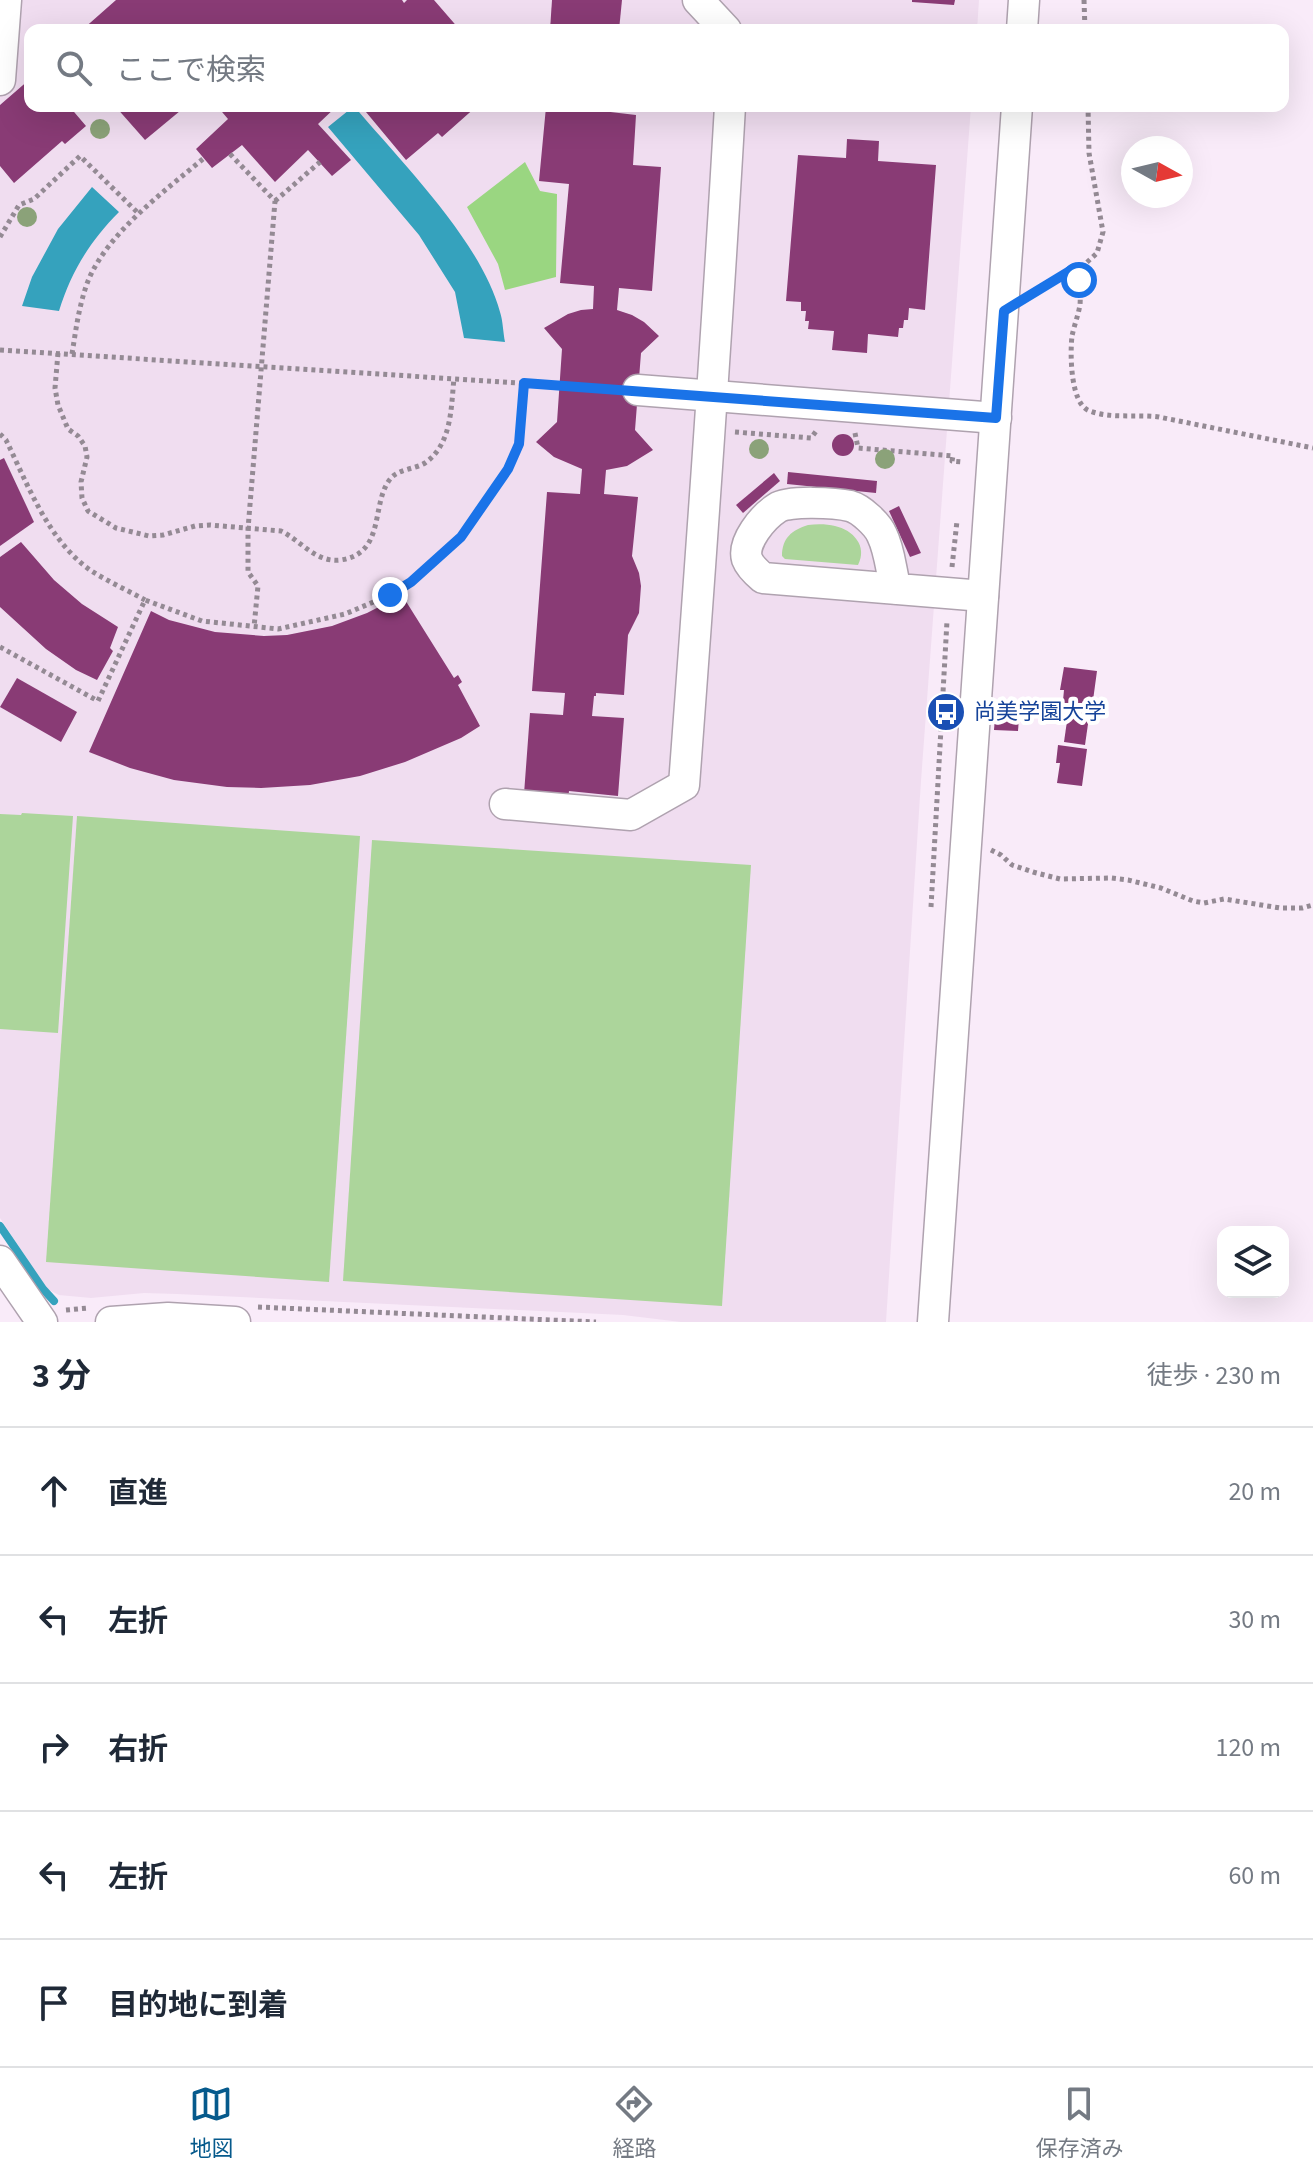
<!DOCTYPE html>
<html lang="ja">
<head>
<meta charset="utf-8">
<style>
  body { margin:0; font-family:"Source Sans 3","Noto Sans JP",sans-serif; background:#f6f6f7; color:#1f2937 }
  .controls { position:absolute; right:24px; bottom:24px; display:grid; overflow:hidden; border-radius:16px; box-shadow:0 8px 32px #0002 }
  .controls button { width:72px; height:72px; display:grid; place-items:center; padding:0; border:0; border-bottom:2px solid #e0e1e3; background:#fff; color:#1f2937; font:40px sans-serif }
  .compass { position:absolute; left:1121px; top:136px; width:72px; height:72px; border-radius:50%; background:#fff; box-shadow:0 8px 32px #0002; rotate:98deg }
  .stop { position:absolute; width:24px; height:24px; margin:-18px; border:6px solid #1a73e8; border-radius:50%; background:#fff }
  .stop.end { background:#1a73e8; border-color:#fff; box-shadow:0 2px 8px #0008 }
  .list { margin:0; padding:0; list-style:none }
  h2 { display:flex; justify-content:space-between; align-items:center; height:104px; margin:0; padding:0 32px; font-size:34px }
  h2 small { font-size:26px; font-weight:400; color:#747a83 }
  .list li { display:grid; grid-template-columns:52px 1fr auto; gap:24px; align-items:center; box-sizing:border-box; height:128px; padding:0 32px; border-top:2px solid #e0e1e3 }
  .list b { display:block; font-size:30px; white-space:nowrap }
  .list em { font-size:26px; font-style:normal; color:#747a83 }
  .icon { flex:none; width:44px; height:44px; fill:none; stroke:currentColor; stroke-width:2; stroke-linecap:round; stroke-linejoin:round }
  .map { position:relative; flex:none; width:1313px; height:1322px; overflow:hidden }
  .search { position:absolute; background:#fff; box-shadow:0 8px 32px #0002; left:24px; right:24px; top:24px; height:88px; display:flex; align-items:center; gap:20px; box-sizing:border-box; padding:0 28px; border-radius:16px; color:#747a83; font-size:30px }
  .sheet { height:744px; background:#fff }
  nav { display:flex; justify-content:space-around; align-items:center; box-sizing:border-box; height:112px; border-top:2px solid #e0e1e3; background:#fff; font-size:22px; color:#747a83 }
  nav a { display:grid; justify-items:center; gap:4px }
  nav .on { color:#065a8c }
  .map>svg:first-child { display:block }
  .built { fill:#f0ddf0 }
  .green { fill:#acd59b }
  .forest { fill:#9ad681 }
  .water { fill:#35a2bd }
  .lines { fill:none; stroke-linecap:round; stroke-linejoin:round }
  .stream { stroke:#35a2bd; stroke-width:8 }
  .building { fill:#893b75 }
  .minor-casing { stroke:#afa2af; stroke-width:33 }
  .path { stroke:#948a94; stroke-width:5; stroke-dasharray:4 4; stroke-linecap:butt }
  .minor { stroke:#fff; stroke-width:30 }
  .tree { fill:#8ba279 }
  .route { stroke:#1a73e8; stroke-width:10 }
  .labels { text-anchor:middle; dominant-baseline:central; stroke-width:8; stroke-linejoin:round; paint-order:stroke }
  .transit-label { font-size:22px; fill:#164399; stroke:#fff; text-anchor:start }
</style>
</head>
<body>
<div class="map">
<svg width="1313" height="1322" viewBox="0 0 1313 1322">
  <rect width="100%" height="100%" fill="#f9ebf9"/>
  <polygon class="built" points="0,0 979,0 977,30 30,30 30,106 971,106 921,781 886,1322 681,1322 623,1315 177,1294 144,1293 91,1298 59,1295 47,1289 0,1218"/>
  <g class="green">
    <path d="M808 525C817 524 827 524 835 526 853 530 868 546 858 565L785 559 782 556C782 538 792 530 808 525Z"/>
    <polygon points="22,813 73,816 58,1033 0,1029 0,814 21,815"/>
    <polygon points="77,816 360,836 329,1282 46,1262"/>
    <polygon points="372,840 751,865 722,1306 343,1281"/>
  </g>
  <polygon class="forest" points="525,162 540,191 557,194 556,277 505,290 498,264 467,207"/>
  <g class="water">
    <path d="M354 106C401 162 481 241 500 312 503 321 503 332 505 342L464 338 455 292 419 235 328 127Z"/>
    <path d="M92 187 119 212C90 241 71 272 59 311L22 306 32 277 58 229Z"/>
  </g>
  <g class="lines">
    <polyline class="stream" points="0,1226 43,1289 54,1301"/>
  </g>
  <g class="building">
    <polygon points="116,0 402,0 404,3 407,0 434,0 460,30 82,30"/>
    <polygon points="552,0 622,0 619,30 550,30"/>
    <polygon points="912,0 955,0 954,5 912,2"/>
    <polygon points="30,79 30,106 69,106 86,126 65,144 62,141 14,183 0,166 0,105"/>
    <polygon points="115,106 186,106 145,140"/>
    <polygon points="217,106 337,106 318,124 351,160 332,176 308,150 275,182 242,145 212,168 196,149 228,119"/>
    <polygon points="361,106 477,106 442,137 438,133 406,160"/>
    <polygon points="553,106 585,106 585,109 636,115 633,165 661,167 652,291 619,288 617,310 632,315 644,322 659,336 641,353 635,430 653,450 627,466 606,470 604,494 638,497 632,556 639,573 641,586 639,613 628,635 624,695 596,693 596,696 594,696 592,716 624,718 618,796 569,791 568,799 524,794 530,713 563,715 565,693 532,691 547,492 580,494 582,469 554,457 536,442 557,422 562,349 544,328 568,314 581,310 593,309 594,286 560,283 569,184 539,181 546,107"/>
    <polygon points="847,139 879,141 878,161 936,165 925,310 909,308 908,320 904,320 903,328 899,328 898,337 868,334 867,353 832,350 834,331 808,329 809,321 805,321 806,311 801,311 801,302 786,301 798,155 846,158"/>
    <circle cx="843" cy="445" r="11"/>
    <polygon points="4,458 34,522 0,546 0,460"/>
    <polygon points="788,472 877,481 876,493 787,484"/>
    <polygon points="774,473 780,481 743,513 736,505"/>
    <polygon points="899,506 921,553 910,557 889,511"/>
    <polygon points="21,542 54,580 82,604 118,627 110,648 113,651 97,680 76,670 46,649 0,607 0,557"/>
    <polygon points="402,595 454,678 458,675 462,682 458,685 480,726 461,738 405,762 360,776 310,785 261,788 227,787 174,780 130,768 89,752 151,611 169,620 215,632 264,636 287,635 332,626 367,613"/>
    <polygon points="1064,667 1097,671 1091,715 1062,711 1064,690 1060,690"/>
    <polygon points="17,678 77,712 61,742 0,707"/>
    <polygon points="996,703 1020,705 1018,731 994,730"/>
    <polygon points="1068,714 1089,717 1085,745 1064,742"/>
    <polygon points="1058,745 1087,749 1082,786 1057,783 1060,763 1056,763"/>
  </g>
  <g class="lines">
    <g class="minor-casing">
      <g id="minor">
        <polyline points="698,0 726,30"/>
        <polyline points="1022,30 1024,0"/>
        <polyline points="0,80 6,0"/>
        <polyline points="638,390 996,418"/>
        <path d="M896 589C891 572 890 551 882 535 878 525 861 509 850 506 836 503 789 500 777 508 763 517 742 542 747 559 750 567 757 573 763 578L983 596"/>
        <path d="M505 804 631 815 684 785C701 559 717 333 730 106"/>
        <polyline points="0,1261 42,1322"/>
        <polyline points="111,1322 168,1318 235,1322"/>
        <polyline points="933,1322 1017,106"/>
      </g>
    </g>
    <g class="path">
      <polyline points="1084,0 1085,30"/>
      <polyline points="230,154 275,201 248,529 248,572 258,586 254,627"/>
      <polyline points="275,201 320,162"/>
      <polyline points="0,237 19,205 34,199 80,156 138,213"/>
      <path d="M1073 269C1079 280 1081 292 1080 305 1078 316 1074 326 1072 336 1070 353 1070 405 1090 411 1111 419 1136 414 1159 417L1313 448"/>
      <polyline points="1032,294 1063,273 1084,265 1097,253 1103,232 1089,153 1088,106"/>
      <polyline points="0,350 614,389"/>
      <path d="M58 353 55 388 58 405 68 429 78 436 85 446 87 457 81 482 82 498 88 511 116 528 149 536 163 535 195 526 210 525 281 531C300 540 316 563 340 560 387 554 370 502 391 478 399 469 415 469 425 463 452 444 451 408 454 378"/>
      <path d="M72 354C76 329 79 305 88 281 108 232 165 191 204 158"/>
      <polyline points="735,432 811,438 817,430"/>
      <polyline points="855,433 858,448 953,456 952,461 963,462"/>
      <path d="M0 434 6 440C28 485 48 540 90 570 107 581 127 590 145 600"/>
      <polyline points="952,567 957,521"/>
      <polyline points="0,647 98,701 145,600 202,621 278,629 345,614 390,595 411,582 461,537 508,469 519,444 524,383"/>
      <polyline points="991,850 1001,855 1012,865 1033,872 1060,879 1111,878 1128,880 1161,888 1193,901 1204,903 1224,899 1280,908 1302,908 1313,905"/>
      <polyline points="931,907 947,621"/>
      <polyline points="258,1307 596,1322"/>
      <polyline points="66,1310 88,1308"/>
    </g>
    <use href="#minor" class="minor"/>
  </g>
  <g class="tree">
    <circle cx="100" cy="129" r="10"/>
    <circle cx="27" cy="217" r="10"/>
    <circle cx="759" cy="449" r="10"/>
    <circle cx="885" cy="459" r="10"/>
  </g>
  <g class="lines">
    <polyline class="route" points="390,595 411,582 461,537 508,469 519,444 524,383 996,418 1004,311 1073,269 1079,280"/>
  </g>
  <defs>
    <g id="bus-disc" transform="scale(2)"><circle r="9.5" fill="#1a4fb4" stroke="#fff"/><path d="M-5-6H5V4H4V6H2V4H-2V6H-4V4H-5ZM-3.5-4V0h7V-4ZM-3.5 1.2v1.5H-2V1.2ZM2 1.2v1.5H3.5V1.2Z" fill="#fff"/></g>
  </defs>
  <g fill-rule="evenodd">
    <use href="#bus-disc" x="946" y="712"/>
  </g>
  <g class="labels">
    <g class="transit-label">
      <text x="974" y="712">尚美学園大学</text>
    </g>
  </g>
</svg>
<div class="controls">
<button><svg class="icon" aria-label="layers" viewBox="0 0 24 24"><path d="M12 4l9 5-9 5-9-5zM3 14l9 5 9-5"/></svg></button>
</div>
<svg class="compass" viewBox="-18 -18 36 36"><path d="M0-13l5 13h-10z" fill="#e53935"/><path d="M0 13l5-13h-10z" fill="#747a83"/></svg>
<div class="stop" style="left:1079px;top:280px"></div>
<div class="stop end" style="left:390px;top:595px"></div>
<div class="search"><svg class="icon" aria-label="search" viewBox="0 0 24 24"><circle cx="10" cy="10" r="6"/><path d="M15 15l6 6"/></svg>ここで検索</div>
</div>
<section class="sheet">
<h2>3 分<small>徒歩 · 230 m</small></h2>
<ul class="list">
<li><svg class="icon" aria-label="ahead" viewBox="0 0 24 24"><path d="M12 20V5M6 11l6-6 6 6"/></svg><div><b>直進</b></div><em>20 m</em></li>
<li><svg class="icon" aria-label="left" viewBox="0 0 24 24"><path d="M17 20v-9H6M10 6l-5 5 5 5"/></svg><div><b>左折</b></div><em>30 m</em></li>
<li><svg class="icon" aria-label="right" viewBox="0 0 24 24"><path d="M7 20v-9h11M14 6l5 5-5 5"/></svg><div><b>右折</b></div><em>120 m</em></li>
<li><svg class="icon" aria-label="left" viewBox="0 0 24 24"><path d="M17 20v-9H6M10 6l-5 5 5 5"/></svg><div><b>左折</b></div><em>60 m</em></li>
<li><svg class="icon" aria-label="arrive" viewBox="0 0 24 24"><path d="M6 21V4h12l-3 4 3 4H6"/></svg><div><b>目的地に到着</b></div></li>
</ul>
</section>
<nav>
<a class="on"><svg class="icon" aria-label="map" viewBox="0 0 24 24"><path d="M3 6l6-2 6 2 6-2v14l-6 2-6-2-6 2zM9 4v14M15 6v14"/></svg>地図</a>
<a><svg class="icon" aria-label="directions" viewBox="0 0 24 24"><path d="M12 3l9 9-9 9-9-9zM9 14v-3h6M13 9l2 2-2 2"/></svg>経路</a>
<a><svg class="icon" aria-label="saved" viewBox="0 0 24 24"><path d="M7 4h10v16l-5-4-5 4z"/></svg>保存済み</a>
</nav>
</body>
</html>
